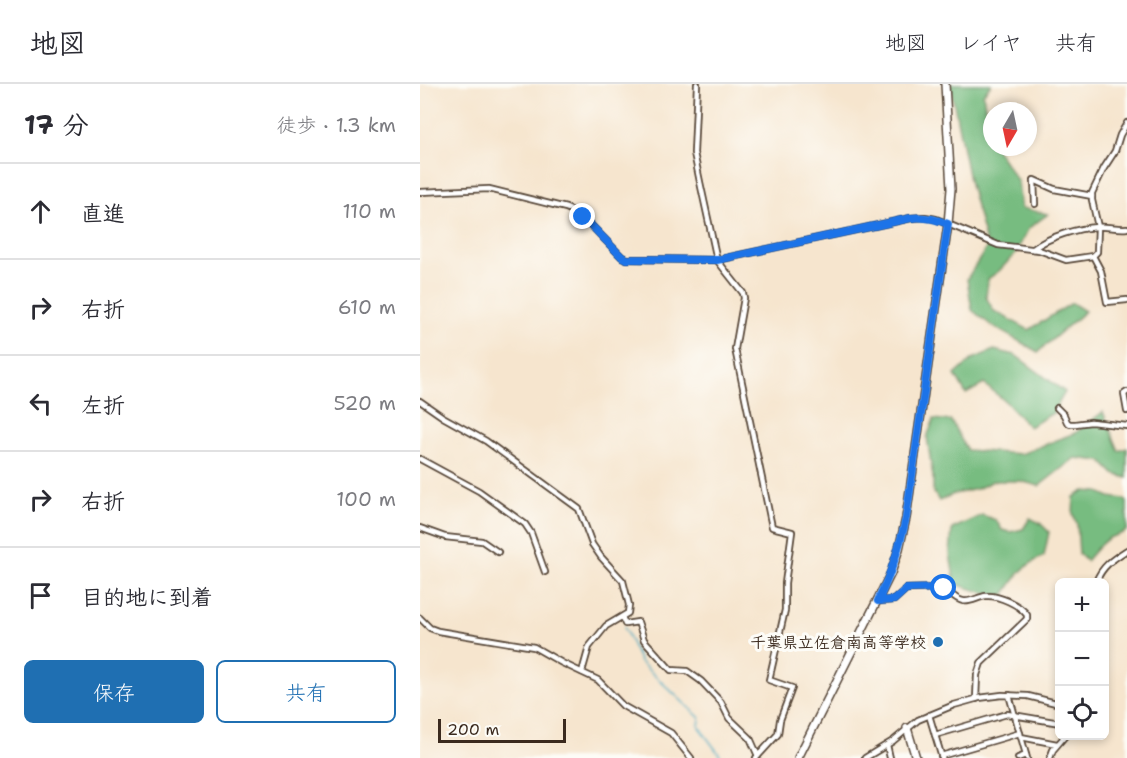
<!DOCTYPE html>
<html lang="ja">
<head>
<meta charset="utf-8">
<style>
  body { margin:0; font-family:"Shantell Sans","Klee One",sans-serif; background:#f7f7f7; color:#2b2b33 }
  .controls { position:absolute; right:18px; bottom:18px; display:grid; overflow:hidden; border-radius:9px; box-shadow:0 3px 9px #0003 }
  .controls button { width:54px; height:54px; display:grid; place-items:center; padding:0; border:0; border-bottom:2px solid #e1e1e2; background:#fff; color:#2b2b33; font:30px sans-serif }
  .compass { position:absolute; left:563px; top:18px; width:54px; height:54px; border-radius:50%; background:#fff; box-shadow:0 3px 9px #0003; rotate:189deg }
  .scale { position:absolute; left:18px; bottom:15px; width:128px; box-sizing:border-box; padding-left:6px; border:3px solid #3b2a1e; border-top:0; font-size:16px; line-height:21px; white-space:nowrap; color:#3b2a1e; -webkit-text-stroke:4px #fdfcf7; paint-order:stroke }
  .stop { position:absolute; width:18px; height:18px; margin:-14px; border:4px solid #1a73e8; border-radius:50%; background:#fff }
  .stop.end { background:#1a73e8; border-color:#fff; box-shadow:0 2px 6px #0008 }
  .list { margin:0; padding:0; list-style:none }
  h2 { display:flex; justify-content:space-between; align-items:center; height:78px; margin:0; padding:0 24px; font-size:26px }
  h2 small { font-size:20px; font-weight:400; color:#7c7c81 }
  .list li { display:grid; grid-template-columns:39px 1fr auto; gap:18px; align-items:center; box-sizing:border-box; height:96px; padding:0 24px; border-top:2px solid #e1e1e2 }
  .list b { display:block; font-size:22px; white-space:nowrap }
  .list em { font-size:20px; font-style:normal; color:#7c7c81 }
  .actions { display:flex; gap:12px; padding:18px 24px }
  .actions a { flex:1; padding:14px 0; border:2px solid #1f6fb2; border-radius:9px; text-align:center; font-size:21px; color:#1f6fb2 }
  .actions .main { background:#1f6fb2; color:#fff }
  .icon { flex:none; width:33px; height:33px; fill:none; stroke:currentColor; stroke-width:2; stroke-linecap:round; stroke-linejoin:round }
  .map { position:relative; flex:none; width:707px; height:674px; overflow:hidden }
  header { display:flex; align-items:center; gap:36px; box-sizing:border-box; height:84px; padding:0 30px; background:#fff; border-bottom:2px solid #e1e1e2 }
  header strong { font-size:28px }
  nav { display:flex; gap:33px; margin-inline-start:auto; font-size:21px }
  main { display:flex }
  aside { flex:1; background:#fff }
  .map>svg:first-child { display:block }
  .forest { fill:#77bc80; stroke:#59734f; stroke-width:1.5 }
  .lines { fill:none; stroke-linecap:round; stroke-linejoin:round }
  .stream { stroke:#41a8c1; stroke-width:1.5 }
  .street-casing { stroke:#574638; stroke-width:8 }
  .secondary-casing { stroke:#574638; stroke-width:10 }
  .street { stroke:#fff; stroke-width:4.5 }
  .secondary { stroke:#fff; stroke-width:7 }
  .route { stroke:#1a73e8; stroke-width:8 }
  .poi-dot { fill:#1f6fb2; stroke:#fdfcf7; stroke-width:2 }
  .labels { text-anchor:middle; dominant-baseline:central; stroke-width:6; stroke-linejoin:round; paint-order:stroke }
  .poi-label { font-size:16px; font-weight:bold; fill:#3b2a1e; stroke:#fdfcf7; text-anchor:end }
</style>
</head>
<body>
<header>
<strong>地図</strong>
<nav><a>地図</a><a>レイヤ</a><a>共有</a></nav>
</header>
<main>
<aside>
<h2>17 分<small>徒歩 · 1.3 km</small></h2>
<ul class="list">
<li><svg class="icon" aria-label="ahead" viewBox="0 0 24 24"><path d="M12 20V5M6 11l6-6 6 6"/></svg><div><b>直進</b></div><em>110 m</em></li>
<li><svg class="icon" aria-label="right" viewBox="0 0 24 24"><path d="M7 20v-9h11M14 6l5 5-5 5"/></svg><div><b>右折</b></div><em>610 m</em></li>
<li><svg class="icon" aria-label="left" viewBox="0 0 24 24"><path d="M17 20v-9H6M10 6l-5 5 5 5"/></svg><div><b>左折</b></div><em>520 m</em></li>
<li><svg class="icon" aria-label="right" viewBox="0 0 24 24"><path d="M7 20v-9h11M14 6l5 5-5 5"/></svg><div><b>右折</b></div><em>100 m</em></li>
<li><svg class="icon" aria-label="arrive" viewBox="0 0 24 24"><path d="M6 21V4h12l-3 4 3 4H6"/></svg><div><b>目的地に到着</b></div></li>
</ul>
<div class="actions"><a class="main">保存</a><a>共有</a></div>
</aside>
<div class="map">
<svg width="707" height="674" viewBox="0 0 707 674">
  <rect width="100%" height="100%" fill="#fdfcf7"/>
  <filter id="ink" filterUnits="userSpaceOnUse"><feTurbulence type="fractalNoise" baseFrequency=".0167" numOctaves="2"/><feDisplacementMap in="SourceGraphic" scale="12" xChannelSelector="R" yChannelSelector="G"/><feConvolveMatrix kernelMatrix="1 2 1 2 8 2 1 2 1" color-interpolation-filters="sRGB"/></filter>
  <filter id="wash" filterUnits="userSpaceOnUse"><feTurbulence type="fractalNoise" baseFrequency=".008" numOctaves="4" result="noise"/><feDisplacementMap in="SourceGraphic" scale="24" xChannelSelector="R" yChannelSelector="G"/><feGaussianBlur stdDeviation="1.35" result="paint"/><feColorMatrix in="noise" values="0 0 0 0 0 0 0 0 0 0 0 0 0 0 0 0 0 1.4 0 .05"/><feComposite in="paint" operator="in"/></filter>
  <g filter="url(#wash)">
    <rect width="100%" height="100%" fill="#f6e5ce"/>
    <g class="forest">
      <polygon points="530,0 571,0 563,10 572,63 575,63 598,98 601,124 628,130 609,144 595,170 579,187 568,195 566,213 574,227 609,246 652,219 665,227 618,268 572,242 552,226 547,195 567,163 549,96"/>
      <polygon points="574,266 595,271 645,308 633,329 609,343 586,318 564,300 546,310 535,291 553,275"/>
      <polygon points="683,328 699,367 707,364 707,394 694,390 681,377 655,374 619,402 600,397 573,397 557,405 534,410 519,417 513,407 513,393 507,353 514,335 531,337 547,366 601,370 655,349"/>
      <path d="M664 407 679 408 690 413 704 415 707 418V446C702 451 695 451 689 454 680 459 673 469 666 477L659 470 657 440 653 430 654 413Z"/>
      <path d="M562 431 576 436 582 446 590 448 603 445 610 434 620 439 629 448 624 472C601 483 598 490 584 511H571L535 500 530 470 532 445Z"/>
    </g>
    <g class="lines">
      <polyline class="stream" points="204,543 220,578 280,634 279,643 302,674"/>
    </g>
  </g>
  <g filter="url(#ink)">
    <g class="lines">
      <g class="street-casing">
        <g id="street">
          <polyline points="277,0 274,69 280,98 297,176 323,209 324,214 315,265 352,443 372,448 365,499 365,526 349,596 372,604 360,636 358,650 336,674"/>
          <polyline points="0,108 69,105 146,124 155,128 163,133 202,173 207,175 297,176 491,134 505,133 516,135 578,161 619,166 646,176 673,172 681,187 687,218 707,216"/>
          <polyline points="615,120 614,96 634,105 672,112"/>
          <path d="M613 165C628 153 658 144 677 143 687 142 697 145 707 144"/>
          <polyline points="673,172 677,168 678,143 672,116 672,109 684,84 695,67 700,51 707,39"/>
          <polyline points="707,308 704,310 707,327"/>
          <polyline points="0,317 23,333 66,357 159,425 172,460 181,473 203,497 209,521 208,529 186,542 169,563 162,588"/>
          <polyline points="637,324 644,331 647,338 650,340 655,340 671,338 707,342"/>
          <polyline points="0,375 59,407 105,440 111,449 125,488"/>
          <polyline points="0,444 25,453 62,457 78,468"/>
          <path d="M676 498C682 482 693 475 707 466"/>
          <path d="M458 517 474 516 486 505 524 504C529 508 536 516 543 517 550 519 558 513 566 512 579 511 600 521 607 531V535L561 579 557 591 556 615"/>
          <polyline points="202,533 205,540 218,538 224,556 251,586 267,587 281,597 301,618 309,634 330,654 338,672"/>
          <polyline points="0,534 10,544 18,547 114,563 142,579 178,596 203,622 251,649 271,674"/>
          <polyline points="589,611 607,674"/>
          <polyline points="509,631 522,674"/>
          <polyline points="515,651 587,630 640,639"/>
          <polyline points="601,653 637,660"/>
          <polyline points="467,661 470,674"/>
          <polyline points="521,672 600,649"/>
          <polyline points="445,674 473,657 498,636 534,621 559,614 582,611 608,612 640,620"/>
          <polyline points="598,674 606,671"/>
          <polyline points="630,674 633,666 645,652"/>
        </g>
      </g>
      <g class="secondary-casing">
        <g id="secondary">
          <polyline points="487,644 496,674"/>
          <polyline points="378,674 471,489 479,465 486,434 528,140 531,105 525,0"/>
        </g>
      </g>
      <use href="#street" class="street"/>
      <use href="#secondary" class="secondary"/>
    </g>
  </g>
  <g class="lines" filter="url(#ink)">
    <path class="route" d="M163 133 202 173 207 175 297 176 491 134C505 132 516 135 528 140L486 434C479 466 471 488 458 517L474 516 486 505 524 504"/>
  </g>
  <circle class="poi-dot" cx="518" cy="558" r="6"/>
  <g class="labels">
    <g class="poi-label">
      <text x="506" y="558">千葉県立佐倉南高等学校</text>
    </g>
  </g>
</svg>
<div class="controls">
<button>+</button>
<button>−</button>
<button><svg class="icon" aria-label="locate" viewBox="0 0 24 24"><circle cx="12" cy="12" r="6"/><path d="M12 2v4M12 18v4M2 12h4M18 12h4"/></svg></button>
</div>
<svg class="compass" viewBox="-18 -18 36 36"><path d="M0-13l5 13h-10z" fill="#e53935"/><path d="M0 13l5-13h-10z" fill="#7c7c81"/></svg>
<div class="scale">200 m</div>
<div class="stop" style="left:524px;top:504px"></div>
<div class="stop end" style="left:163px;top:133px"></div>
</div>
</main>
</body>
</html>
